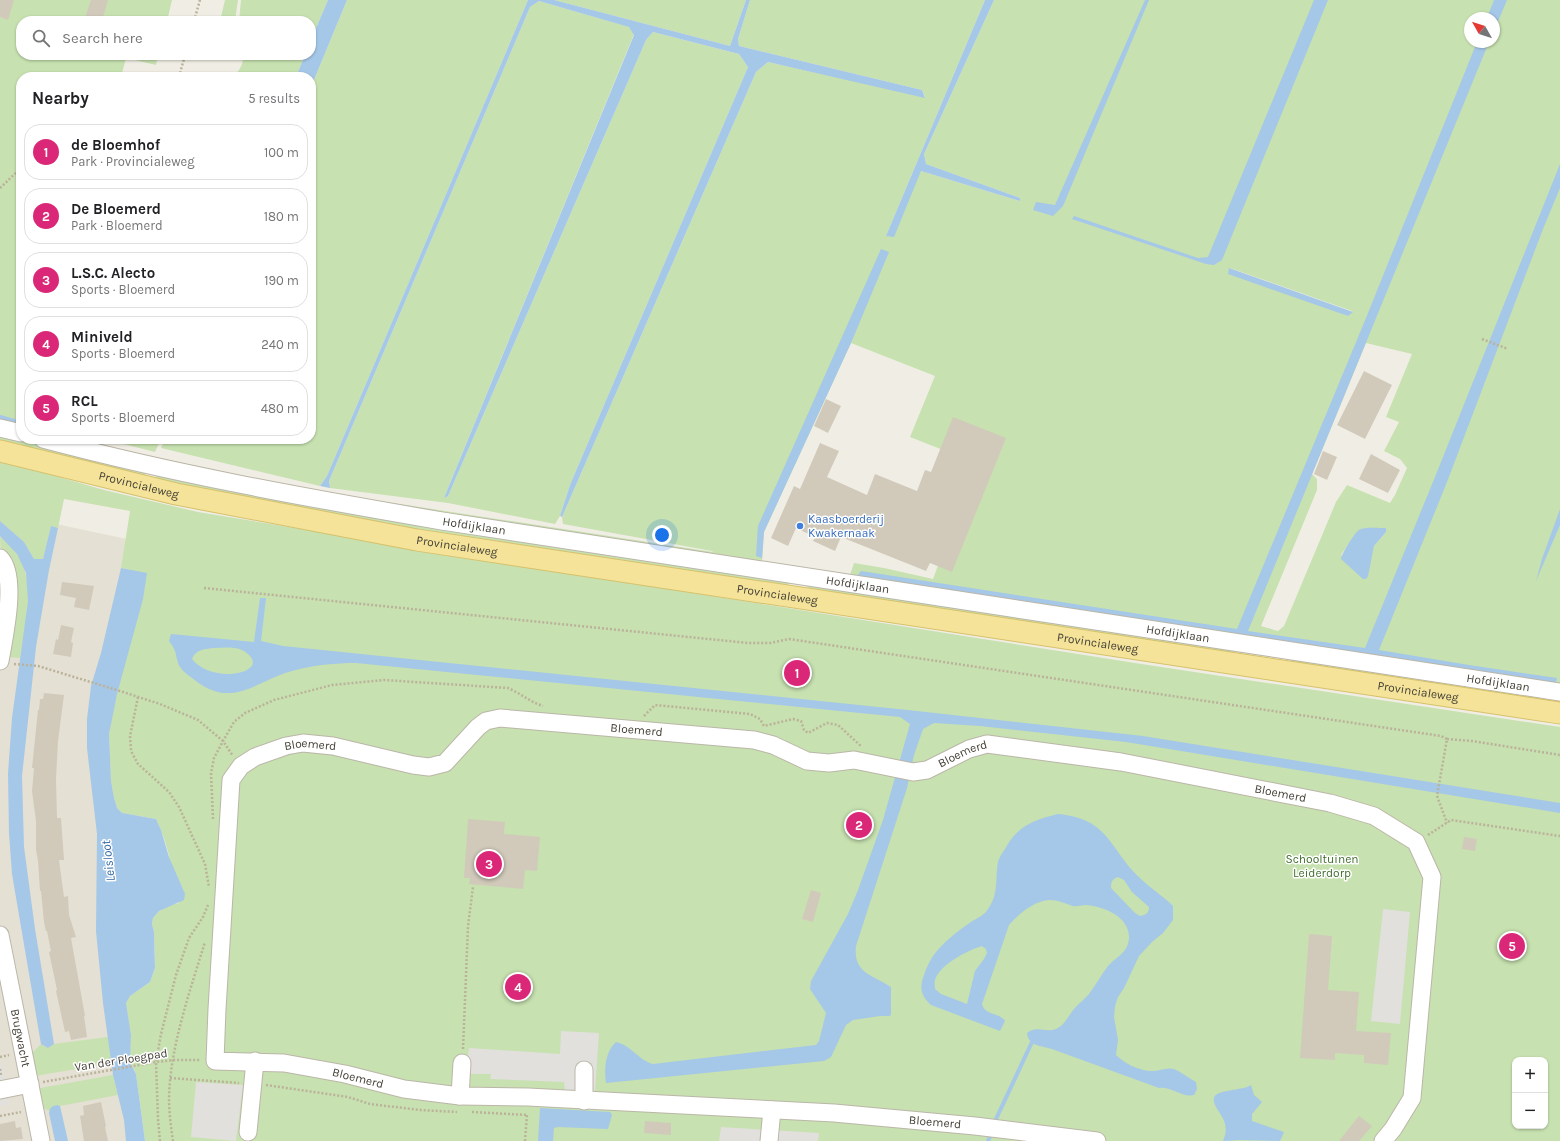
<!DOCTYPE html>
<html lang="en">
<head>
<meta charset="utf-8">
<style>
  body { margin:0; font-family:Karla,sans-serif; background:#f2f2f2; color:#202124 }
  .controls { position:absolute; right:12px; bottom:12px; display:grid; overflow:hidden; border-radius:8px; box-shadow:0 1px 3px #0004 }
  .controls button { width:36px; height:36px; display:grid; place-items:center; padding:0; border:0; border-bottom:1px solid #e0e0e0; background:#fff; color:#202124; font:20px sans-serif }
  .compass { position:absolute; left:1464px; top:12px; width:36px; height:36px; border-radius:50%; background:#fff; box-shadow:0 1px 3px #0004; rotate:309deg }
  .you { position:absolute; left:662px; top:535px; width:14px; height:14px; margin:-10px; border:3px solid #fff; border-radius:50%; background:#1a73e8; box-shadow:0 0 0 6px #1a73e833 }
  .badge { display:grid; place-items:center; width:26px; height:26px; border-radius:50%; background:#db2777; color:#fff; font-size:13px; font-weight:700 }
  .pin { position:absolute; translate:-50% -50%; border:2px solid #fff; box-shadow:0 1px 4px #0006 }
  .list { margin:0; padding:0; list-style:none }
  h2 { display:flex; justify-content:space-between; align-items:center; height:52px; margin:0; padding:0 16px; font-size:17px }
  h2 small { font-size:13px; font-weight:400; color:#757577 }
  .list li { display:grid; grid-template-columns:26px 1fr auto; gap:12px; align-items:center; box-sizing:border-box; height:56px; margin:0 8px 8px; padding:0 8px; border:1px solid #e0e0e0; border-radius:16px }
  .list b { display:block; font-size:15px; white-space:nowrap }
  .list p { margin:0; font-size:13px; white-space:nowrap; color:#757577 }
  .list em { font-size:13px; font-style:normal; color:#757577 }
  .icon { flex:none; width:22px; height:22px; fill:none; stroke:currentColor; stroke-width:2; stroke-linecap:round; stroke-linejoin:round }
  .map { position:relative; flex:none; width:1560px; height:1141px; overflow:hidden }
  .search { position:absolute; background:#fff; box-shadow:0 1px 3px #0004; left:16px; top:16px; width:300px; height:44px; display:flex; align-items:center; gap:10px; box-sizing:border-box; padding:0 14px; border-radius:16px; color:#757577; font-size:15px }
  .panel { position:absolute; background:#fff; box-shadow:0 1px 3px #0004; left:16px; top:72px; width:300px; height:372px; border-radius:16px }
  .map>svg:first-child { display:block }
  .residential { fill:#e4e0d3 }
  .green { fill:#c7e1b0; fill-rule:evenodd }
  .parking { fill:#e1e0dc }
  .water { fill:#a5c7e8; fill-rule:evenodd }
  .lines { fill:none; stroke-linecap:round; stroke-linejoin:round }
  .stream { stroke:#a5c7e8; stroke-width:4 }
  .building { fill:#d1cabb }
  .minor-casing { stroke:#bbb6a8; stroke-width:19 }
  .major-casing { stroke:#d7c16b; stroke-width:23 }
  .path { stroke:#bbb29a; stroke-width:2.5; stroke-dasharray:2 2; stroke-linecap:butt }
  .minor { stroke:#fff; stroke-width:17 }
  .major { stroke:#f4e399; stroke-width:21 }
  .shop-dot { fill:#3f7fe0; stroke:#fff; stroke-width:1.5 }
  .labels { text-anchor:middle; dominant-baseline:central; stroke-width:3; stroke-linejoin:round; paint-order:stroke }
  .street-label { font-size:12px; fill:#423e35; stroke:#fff }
  .shop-label { font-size:12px; fill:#366cbe; stroke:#fff; text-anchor:start }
  .park-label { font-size:12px; fill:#406d2e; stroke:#fff }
  .water-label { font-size:13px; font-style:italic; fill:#396ca3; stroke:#fff }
</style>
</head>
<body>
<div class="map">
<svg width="1560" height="1141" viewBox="0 0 1560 1141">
  <rect width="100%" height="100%" fill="#f0eee4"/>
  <polygon class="residential" points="0,512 150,544 139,660 134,1088 142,1141 0,1141"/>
  <g class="green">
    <polygon points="0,0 172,0 167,21 21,21 21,55 158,55 156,65 126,58 121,77 21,77 21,429 0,423"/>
    <polygon points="225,0 238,0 235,21 220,21"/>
    <polygon points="241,0 328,0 311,40 311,21 239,21"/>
    <polygon points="347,0 528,0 327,476 320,486 161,448 165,439 311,439 311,87"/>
    <polygon points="554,0 746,0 730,46"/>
    <path d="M750 0H985L886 236 921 171 1020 201V198L926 164 924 154 994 0H1560V687L377 506 56 439H80V441L308 490 713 552 712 551 563 524 562 517 756 72 768 62 925 97 922 90 739 46 738 39ZM1470 18H1494V42H1470ZM1229 268H1230L1352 311 1348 316ZM851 343 935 376 910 437 976 463 933 579 884 568 854 563 850 575 762 562 764 532ZM1366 343 1412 354 1386 417 1399 422 1384 451 1400 459 1407 468 1395 495 1390 503 1347 485 1336 502 1284 626 1278 631 1261 626 1317 490V479L1312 474ZM1375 528H1381L1386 532 1374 546 1371 557 1341 555 1354 536Z"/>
    <polygon points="539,1 630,27 634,34 444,498 448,496 646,40 653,32 739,54 748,67 570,485 560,516 555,524 448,503 330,488 329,481 530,7"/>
    <path d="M243 55H305L296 77H233C239 71 244 64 243 55Z"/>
    <polygon points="0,433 60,452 146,470 144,479 0,443"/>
    <polygon points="104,439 161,439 155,452"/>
    <path d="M0 460 104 490 198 512 592 577 1135 663 1560 727V1141H145L136 1074 130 1059 131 1035 126 1003 130 996 150 982 155 968 154 932 152 924 153 918 159 911 171 905 179 903C173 875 169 845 156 819L122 813 117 808 114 798 111 781 109 734 112 713 121 678 129 569 121 568 130 511 64 499 58 528 51 526 43 560 34 559 24 542 0 521ZM1515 1060H1545V1126H1515Z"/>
    <polygon points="157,472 791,579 790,583 785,586 393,529 155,482"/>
    <path d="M0 536C5 542 13 548 17 554 37 585 25 625 20 658L7 657Z"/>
    <polygon points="810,584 1560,696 1560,707 1330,671 1285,659 1234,652 1201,652 820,594 806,586"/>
    <polygon points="108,1037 112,1063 35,1076 32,1053 41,1044 48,1048 54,1044"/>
    <polygon points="113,1075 118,1095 60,1106 57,1105 50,1111 38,1106 35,1089"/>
  </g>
  <g class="parking">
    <polygon points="1383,909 1410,912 1400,1024 1371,1021"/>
    <polygon points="561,1031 599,1033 595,1092 565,1093 564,1082 490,1079 491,1074 466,1074 469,1048 560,1054"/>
    <polygon points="2,1063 10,1104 0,1106 0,1064"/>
    <polygon points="196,1082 243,1085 236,1141 191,1137"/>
    <polygon points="721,1127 819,1133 818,1141 719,1141"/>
  </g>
  <g class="water">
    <polygon points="328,0 347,0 311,87 311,77 296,77 305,55 311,55 311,40"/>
    <polygon points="528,0 554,0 730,46 746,0 750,0 738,39 739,46 922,90 925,98 768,62 756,72 562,517 560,516 570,485 748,67 739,54 653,32 646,40 448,496 444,498 634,35 629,27 539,1 530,7 329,481 330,488 320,486 327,476"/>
    <polygon points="985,0 994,0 924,154 926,164 1020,198 1020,201 921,171 894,237 886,236"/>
    <polygon points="1145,0 1149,0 1063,206 1053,216 1033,210 1036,202 1055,205"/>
    <polygon points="1314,0 1328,0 1222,260 1214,265 1206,264 1072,219 1074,216 1198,258 1208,257"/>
    <polygon points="1494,0 1507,0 1494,31 1494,18 1487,18"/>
    <polygon points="1477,42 1489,42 1248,631 1365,648 1435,477 1560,164 1560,188 1543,229 1447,482 1379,650 1469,665 1557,678 1556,683 857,576 861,571 1237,629 1366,318"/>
    <polygon points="881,249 889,252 851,343 764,532 762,558 756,556 758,526"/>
    <polygon points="1229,268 1353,312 1348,316 1228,274"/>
    <polygon points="1560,509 1560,525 1536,581 1542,559"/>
    <polygon points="0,521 24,542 34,559 43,559 51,526 58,528 49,570 36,647 22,776 24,847 35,929 54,1044 48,1048 41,1044 12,874 9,833 8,774 12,718 28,601 26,573 17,554 0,536"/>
    <path d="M1381 528H1386V532L1374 546 1368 576 1366 579H1363L1341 559C1341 555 1355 532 1359 530 1364 527 1375 528 1381 528Z"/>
    <polygon points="121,568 147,573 143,599 117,694 109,734 111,781 114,798 117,808 122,813 156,819 161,830 169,857 185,894 184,900 159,911 153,918 152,924 154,932 155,968 150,982 130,996 126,1003 131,1035 130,1062 136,1074 145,1141 126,1141 124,1120 113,1075 103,1003 96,931 97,834 87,748 87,719 91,686 101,653"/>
    <path d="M260 598H266L261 641 283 646 917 711 1143 736 1560 803V813L1126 742 980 726 934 723 923 729 914 755 907 788 856 946C853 973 872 975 891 987V1014L890 1016H880L853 1020 846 1025 831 1057 824 1061 606 1083C604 1070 605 1052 616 1042 631 1045 638 1060 653 1064L816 1045 819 1041 826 1013 810 989 811 981 848 914 858 890 883 820 910 724 900 717 356 663C335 663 313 665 292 671 256 681 232 709 196 681 191 677 183 672 180 667 176 661 177 653 173 647 172 644 169 642 169 641L171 634 254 642ZM213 648C220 648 227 647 234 648 239 648 245 651 248 654 270 673 212 685 192 659 195 650 204 649 213 648Z"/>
    <path d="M1058 814C1110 819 1109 849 1140 878 1150 888 1163 896 1173 906V920L1163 933 1152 942 1139 956 1124 988 1118 997 1115 1006 1114 1017 1118 1040 1116 1055C1125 1064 1140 1071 1152 1071 1160 1071 1167 1067 1174 1069 1181 1072 1189 1078 1196 1082L1197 1089 1194 1095C1182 1098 1171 1086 1159 1088L1052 1049C1042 1046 1028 1046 1027 1033 1036 1025 1046 1033 1056 1029 1064 1026 1069 1015 1074 1009 1079 1003 1085 999 1089 994 1096 985 1101 975 1108 966 1115 958 1125 954 1128 944 1135 919 1105 906 1085 905 1081 905 1077 907 1073 906 1063 903 1054 898 1043 901 1029 905 1018 915 1009 925L982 1004C985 1016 999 1012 1005 1021L1000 1031 931 1005C921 996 919 988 924 975 926 969 929 962 933 956 941 944 959 930 971 922 977 918 985 915 988 909 999 894 995 879 998 862 999 858 1002 853 1005 849 1017 826 1034 820 1058 814ZM1118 877 1124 880 1132 892 1149 907C1149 913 1146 915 1140 916L1135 913 1111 888C1111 882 1112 879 1118 877ZM982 946 986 949 987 953 984 959 975 971 967 1004 941 994 935 989C935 986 934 983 935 980 939 965 968 950 982 946Z"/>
    <path d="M1251 1085 1254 1095 1262 1102 1252 1114V1121L1284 1132 1280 1141 1239 1140 1223 1141C1233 1118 1212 1111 1214 1098 1216 1089 1243 1091 1251 1085Z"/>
    <path d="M57 1105 60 1106 68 1141H55L49 1113C50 1107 52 1106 57 1105Z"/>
    <polygon points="540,1108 610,1112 612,1115 608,1129 558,1127 554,1128 553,1141 538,1141"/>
  </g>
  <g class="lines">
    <g class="stream">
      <polyline points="0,417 21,423"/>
      <polyline points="996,1119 1032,1042"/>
      <polyline points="988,1141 991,1134"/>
    </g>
  </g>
  <g class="building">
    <polygon points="0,0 14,0 8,20 0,17"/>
    <polygon points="91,0 108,0 102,21 84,21"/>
    <polygon points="1364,371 1392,385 1365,439 1337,425"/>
    <polygon points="826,399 841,406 828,433 814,426"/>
    <polygon points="953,417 1006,438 952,572 930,563 926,571 841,537 835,551 813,541 815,537 796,528 788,546 771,538 794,486 800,489 820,443 839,451 827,477 867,495 875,474 917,491 925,470 931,472"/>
    <polygon points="1323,451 1337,457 1327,480 1314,474"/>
    <polygon points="1371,454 1400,470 1388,493 1359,479"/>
    <polygon points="62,582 94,586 89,610 74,607 76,598 60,595"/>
    <polygon points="61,625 74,628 71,642 73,643 71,657 53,654 56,639 58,640"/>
    <polygon points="44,693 64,695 58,741 56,779 57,818 61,818 64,860 59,860 64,897 68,896 69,915 76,937 71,938 85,1016 84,1016 87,1037 71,1040 69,1031 65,1032 56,991 57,990 49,952 51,951 47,931 46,931 44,922 41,891 40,891 38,861 36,850 36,821 32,791 33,780 34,768 32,768 38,710 39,710 40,699 43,699"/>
    <polygon points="468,819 505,822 504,834 540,837 537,871 525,870 523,889 469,884 470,878 464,878"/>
    <polygon points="1464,837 1477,839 1475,851 1462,849"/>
    <polygon points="811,890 821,893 813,922 802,919"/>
    <polygon points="1309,934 1332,936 1328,990 1359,992 1356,1031 1391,1033 1388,1065 1364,1063 1364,1055 1335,1053 1335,1060 1300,1058"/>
    <polygon points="101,1102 106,1126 105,1127 108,1141 84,1141 80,1116 84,1115 83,1106"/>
    <polygon points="1359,1116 1372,1126 1359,1141 1339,1141"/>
    <polygon points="15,1121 16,1128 21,1127 23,1139 0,1141 0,1124"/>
    <polygon points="645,1121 671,1123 671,1135 644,1133"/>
  </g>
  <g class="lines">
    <g class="minor-casing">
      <g id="minor">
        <polyline points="0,428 21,433"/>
        <path id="s1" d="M43 439C174 474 308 498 442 521L1560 692"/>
        <path d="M0 558C18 576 4 638 0 661"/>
        <path id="s2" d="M0 935 41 1141"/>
        <polyline points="584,1070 584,1101"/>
        <polyline points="0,1090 30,1084"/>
        <polyline points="460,1096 462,1063"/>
        <polyline points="248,1132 255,1061"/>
        <polyline points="769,1141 772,1110"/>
        <path id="s3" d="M1097 1141 975 1126 834 1113 528 1097 460 1096 404 1089 345 1074 284 1063 215 1061 217 1009 231 780 241 766 255 757 286 746 303 743 333 746 413 765 429 767 445 763 478 727 486 721 500 718 754 740 773 745 807 761 829 763 854 760 913 772 927 770 969 749 987 744 1121 762 1330 803 1374 816 1416 842 1432 877 1412 1098 1393 1129 1383 1141"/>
      </g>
    </g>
    <g class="major-casing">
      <g id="major">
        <path id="s4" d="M0 451 176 494 417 540 1560 713"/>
      </g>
    </g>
    <g class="path">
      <polyline points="194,21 200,0"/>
      <polyline points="179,77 185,55"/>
      <polyline points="0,188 21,168"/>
      <polyline points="1482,339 1508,349"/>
      <polyline points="204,588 748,643 770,643 789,639 1441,736 1447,739 1437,796 1447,823"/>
      <polyline points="14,664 38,666 120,691 160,704 198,720 223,741 233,756"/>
      <polyline points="138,697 130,736 131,751 138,764 169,792 179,807 205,864 209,887"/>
      <polyline points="644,716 655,705 750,714 760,719 764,726 793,719 801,721 804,730 808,733 827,723 838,725 862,747"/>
      <polyline points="1447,739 1472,741 1560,755"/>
      <path d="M213 819 211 773 214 758 223 741 234 722 245 713 274 700 332 685 384 680 508 688C520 693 530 702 543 706"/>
      <polyline points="1428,835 1451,820 1560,836"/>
      <polyline points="463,1049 468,926 473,887"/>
      <polyline points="0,1057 9,1055"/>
      <polyline points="0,1069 1,1075"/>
      <polyline points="170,1078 239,1083"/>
      <polyline points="43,1082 156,1062 173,1060 201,1060"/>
      <polyline points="266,1085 348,1097 370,1104 420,1110 457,1112"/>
      <polyline points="472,1112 527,1115"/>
      <polyline points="0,1116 21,1112"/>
      <polyline points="160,1141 158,1119 156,1062 161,1034 176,975 189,938 203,917 208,905"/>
      <path d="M173 1141C171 1127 169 1112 169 1098 170 1047 190 991 205 942"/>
      <polyline points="525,1141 527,1114"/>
    </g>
    <use href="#minor" class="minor"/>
    <use href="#major" class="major"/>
  </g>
  <circle class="shop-dot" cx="800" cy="526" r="4"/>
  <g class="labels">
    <g class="street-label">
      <text stroke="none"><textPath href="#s4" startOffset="143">Provincialeweg</textPath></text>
      <text stroke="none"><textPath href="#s1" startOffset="440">Hofdijklaan</textPath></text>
      <text stroke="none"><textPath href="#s4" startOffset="467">Provincialeweg</textPath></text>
      <text stroke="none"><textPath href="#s1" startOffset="828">Hofdijklaan</textPath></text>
      <text stroke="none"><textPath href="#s4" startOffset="791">Provincialeweg</textPath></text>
      <text stroke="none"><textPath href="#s1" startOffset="1152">Hofdijklaan</textPath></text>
      <text stroke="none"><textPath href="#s4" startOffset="1115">Provincialeweg</textPath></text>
      <text stroke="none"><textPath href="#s1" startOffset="1476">Hofdijklaan</textPath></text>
      <text stroke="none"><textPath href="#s4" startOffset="1439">Provincialeweg</textPath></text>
      <text stroke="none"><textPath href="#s3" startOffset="1608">Bloemerd</textPath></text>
      <text stroke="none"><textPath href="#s3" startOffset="1260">Bloemerd</textPath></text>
      <text stroke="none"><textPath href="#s3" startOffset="1944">Bloemerd</textPath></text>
      <text stroke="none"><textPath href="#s3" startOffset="2268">Bloemerd</textPath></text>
      <text stroke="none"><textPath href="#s2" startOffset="105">Brugwacht</textPath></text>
      <text transform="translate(121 1060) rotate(-9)">Van der Ploegpad</text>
      <text transform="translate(358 1078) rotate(14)">Bloemerd</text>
      <text transform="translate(935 1122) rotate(5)">Bloemerd</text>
    </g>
    <g class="shop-label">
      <text x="808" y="519">Kaasboerderij<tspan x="808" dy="14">Kwakernaak</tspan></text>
    </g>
    <g class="park-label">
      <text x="1322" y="859">Schooltuinen<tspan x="1322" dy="14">Leiderdorp</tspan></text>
    </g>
    <g class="water-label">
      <text transform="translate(108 861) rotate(-97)">Leisloot</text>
    </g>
  </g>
</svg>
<div class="controls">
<button>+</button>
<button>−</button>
</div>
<svg class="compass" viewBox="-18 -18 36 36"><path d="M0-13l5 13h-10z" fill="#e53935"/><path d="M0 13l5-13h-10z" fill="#757577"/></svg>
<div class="you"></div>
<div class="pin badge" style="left:797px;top:673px">1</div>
<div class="pin badge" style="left:859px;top:825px">2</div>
<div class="pin badge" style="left:489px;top:864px">3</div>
<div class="pin badge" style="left:518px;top:987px">4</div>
<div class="pin badge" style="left:1512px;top:946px">5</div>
<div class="search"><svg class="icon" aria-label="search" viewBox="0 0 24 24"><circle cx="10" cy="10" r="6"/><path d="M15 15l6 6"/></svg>Search here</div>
<section class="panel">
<h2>Nearby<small>5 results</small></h2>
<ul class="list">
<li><span class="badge">1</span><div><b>de Bloemhof</b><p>Park · Provincialeweg</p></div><em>100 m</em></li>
<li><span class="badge">2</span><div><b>De Bloemerd</b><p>Park · Bloemerd</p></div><em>180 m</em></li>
<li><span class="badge">3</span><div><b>L.S.C. Alecto</b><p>Sports · Bloemerd</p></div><em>190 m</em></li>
<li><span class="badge">4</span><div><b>Miniveld</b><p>Sports · Bloemerd</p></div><em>240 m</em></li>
<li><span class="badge">5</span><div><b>RCL</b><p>Sports · Bloemerd</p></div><em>480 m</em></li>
</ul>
</section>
</div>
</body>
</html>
